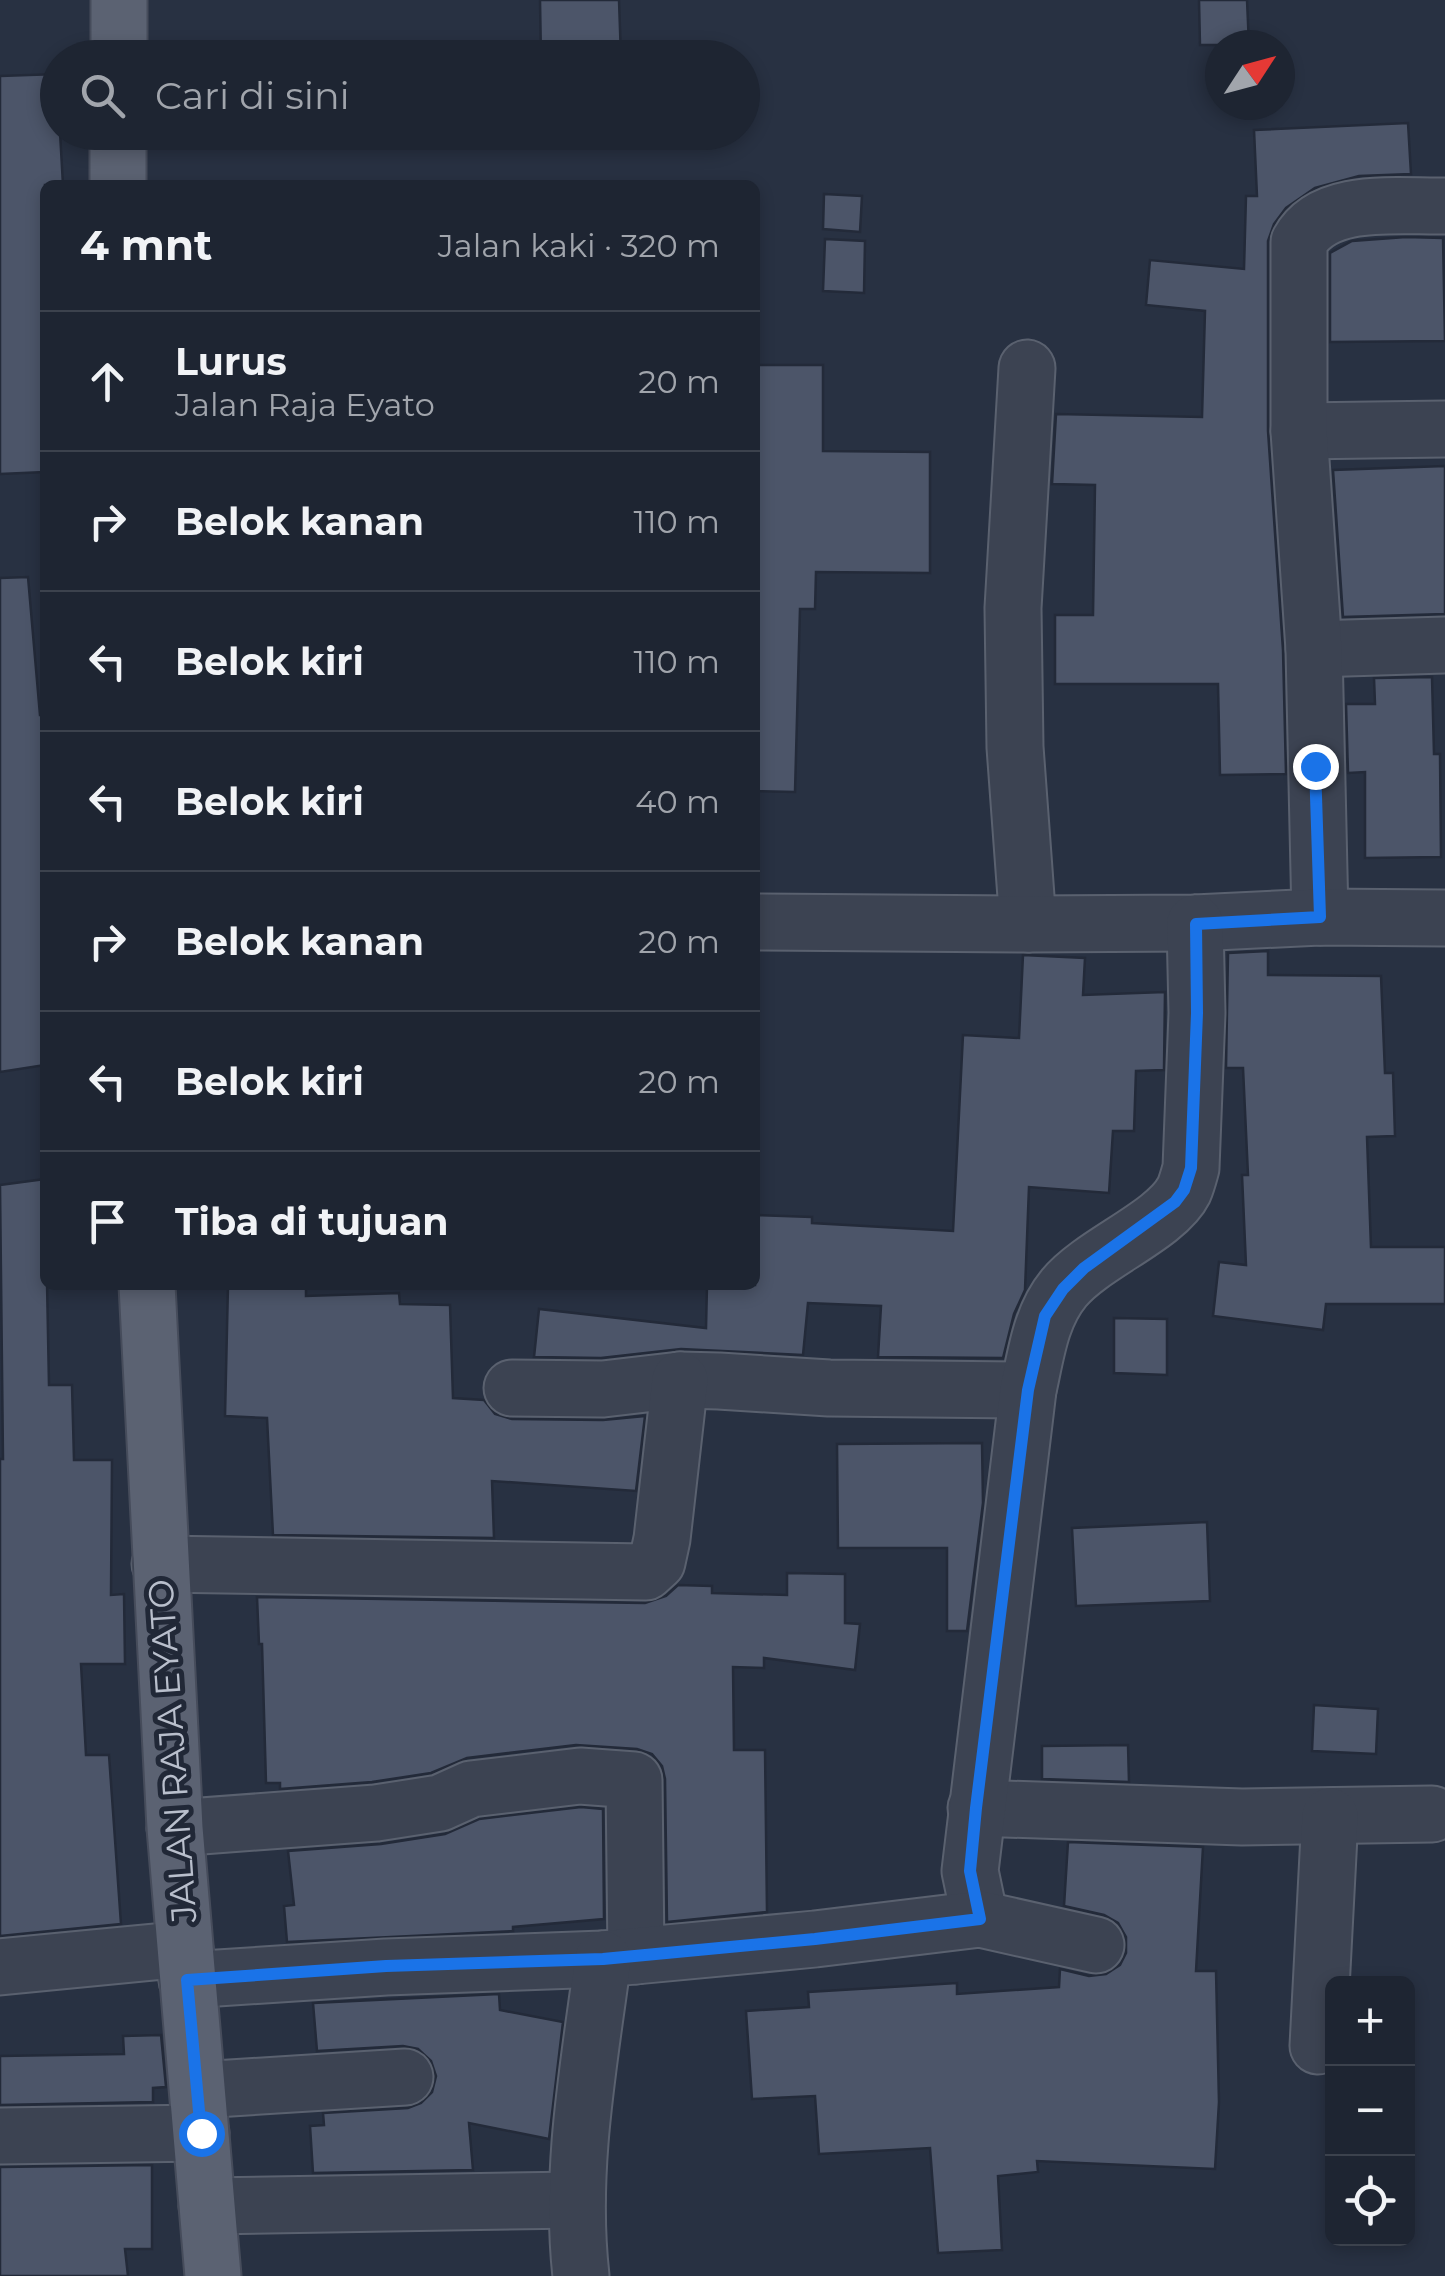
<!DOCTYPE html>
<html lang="id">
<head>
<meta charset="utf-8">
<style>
  body { margin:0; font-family:Montserrat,sans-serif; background:#262d3a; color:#f1f3f6 }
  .controls { position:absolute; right:30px; bottom:30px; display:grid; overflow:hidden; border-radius:15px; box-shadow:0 5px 15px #0003 }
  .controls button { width:90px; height:90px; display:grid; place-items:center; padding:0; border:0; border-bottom:2px solid #3c424d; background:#1e2532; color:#f1f3f6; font:50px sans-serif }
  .compass { position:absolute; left:1205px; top:30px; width:90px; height:90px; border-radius:50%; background:#1e2532; box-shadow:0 5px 15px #0003; rotate:54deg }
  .stop { position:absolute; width:30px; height:30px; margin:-22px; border:8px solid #1a73e8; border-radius:50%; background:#fff }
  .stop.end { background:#1a73e8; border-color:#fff; box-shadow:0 2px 10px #0008 }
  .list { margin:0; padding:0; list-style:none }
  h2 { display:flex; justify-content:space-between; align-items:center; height:130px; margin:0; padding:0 40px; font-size:42px }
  h2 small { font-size:32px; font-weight:400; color:#a1a5ac }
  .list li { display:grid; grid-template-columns:65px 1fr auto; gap:30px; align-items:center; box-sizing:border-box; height:140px; padding:0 40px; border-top:2px solid #3c424d }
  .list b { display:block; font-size:38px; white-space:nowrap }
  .list p { margin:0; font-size:32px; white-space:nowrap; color:#a1a5ac }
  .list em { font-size:32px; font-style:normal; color:#a1a5ac }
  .icon { flex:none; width:55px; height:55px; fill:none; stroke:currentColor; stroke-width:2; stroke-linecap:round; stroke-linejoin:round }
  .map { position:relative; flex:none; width:1445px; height:2276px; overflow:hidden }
  .search { position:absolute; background:#1e2532; box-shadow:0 5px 15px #0003; left:40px; top:40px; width:720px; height:110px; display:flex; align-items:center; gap:25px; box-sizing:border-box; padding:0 35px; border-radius:55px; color:#a1a5ac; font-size:38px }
  .panel { position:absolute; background:#1e2532; box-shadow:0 5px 15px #0003; left:40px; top:180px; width:720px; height:1110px; border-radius:15px }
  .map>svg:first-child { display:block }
  .building { fill:#4c5569; stroke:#232a39; stroke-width:2.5 }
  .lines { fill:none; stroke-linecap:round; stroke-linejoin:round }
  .minor-casing { stroke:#5a616f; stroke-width:59 }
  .major-casing { stroke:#464c5b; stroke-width:59 }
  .minor { stroke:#3c4352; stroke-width:55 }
  .major { stroke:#5b6272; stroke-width:55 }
  .route { stroke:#1a73e8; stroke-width:12 }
  .labels { text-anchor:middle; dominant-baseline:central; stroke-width:10; stroke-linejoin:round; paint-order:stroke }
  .street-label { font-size:35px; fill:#b9bfcc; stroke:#212837 }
</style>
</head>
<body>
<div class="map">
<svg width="1445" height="2276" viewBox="0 0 1445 2276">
  <rect width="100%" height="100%" fill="#283142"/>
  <g class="building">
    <polygon points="540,0 619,0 621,58 541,58"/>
    <polygon points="1199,0 1247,0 1249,45 1200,45"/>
    <polygon points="58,74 58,132 60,132 63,185 45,185 45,472 0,474 0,76"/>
    <polygon points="1408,123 1411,174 1359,176 1315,188 1286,208 1274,224 1268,241 1268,431 1283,650 1286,774 1220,775 1218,684 1055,684 1055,615 1093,615 1095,485 1052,484 1056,414 1202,417 1205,311 1146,305 1150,260 1244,269 1246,196 1257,196 1254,130"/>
    <polygon points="824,194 862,196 860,232 823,229"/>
    <polygon points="1406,237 1443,238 1445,341 1330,342 1330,253 1352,241"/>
    <polygon points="825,239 865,241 864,293 823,291"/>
    <polygon points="755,365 823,365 823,451 930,452 930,573 816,572 815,609 800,609 795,792 755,791"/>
    <polygon points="1445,466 1445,614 1343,617 1333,470"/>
    <polygon points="28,577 40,715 45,715 45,1065 0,1072 0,578"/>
    <polygon points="1432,677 1434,754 1440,754 1441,857 1365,858 1365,772 1348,773 1346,704 1375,704 1374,678"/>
    <polygon points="1268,951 1268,975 1381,976 1385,1073 1393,1073 1395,1136 1367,1137 1371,1247 1445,1247 1445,1304 1326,1304 1323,1330 1213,1316 1219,1262 1246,1265 1242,1175 1248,1175 1243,1068 1226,1068 1228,953"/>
    <polygon points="1023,955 1085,958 1083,995 1165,992 1164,1070 1136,1071 1134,1131 1113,1131 1109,1193 1029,1187 1025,1290 1014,1314 1003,1358 878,1357 881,1306 808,1303 803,1355 681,1349 601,1358 534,1357 539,1309 706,1328 707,1285 755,1285 755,1215 812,1217 812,1223 953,1231 963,1035 1019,1038"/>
    <polygon points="45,1179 49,1385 72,1385 74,1460 112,1460 111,1595 124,1594 125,1664 81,1664 86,1755 109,1755 121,1924 0,1936 0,1459 3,1459 0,1185"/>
    <polygon points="228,1285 306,1285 306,1296 399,1293 400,1304 450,1305 453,1398 484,1400 495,1414 512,1419 603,1420 645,1416 636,1491 492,1481 494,1538 273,1535 267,1418 225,1416"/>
    <polygon points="1114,1318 1167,1319 1167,1375 1114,1373"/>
    <polygon points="982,1443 983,1503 967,1631 947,1631 947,1548 838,1548 837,1444"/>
    <polygon points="1207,1522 1210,1601 1076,1606 1072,1528"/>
    <polygon points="787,1573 845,1574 845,1623 860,1624 855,1670 764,1658 764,1668 733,1667 734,1750 765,1750 767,1912 667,1922 665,1779 662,1766 652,1754 637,1749 576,1745 467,1758 431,1773 372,1782 280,1789 280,1783 266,1783 262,1644 259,1644 257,1597 645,1603 666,1596 678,1585 712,1586 712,1593 787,1595"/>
    <polygon points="1314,1705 1378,1709 1376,1754 1312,1751"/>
    <polygon points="1128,1745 1129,1782 1042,1779 1042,1746"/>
    <polygon points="581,1807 603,1809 604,1919 513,1927 513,1931 287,1942 284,1906 294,1905 288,1851 381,1844 445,1834 479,1819"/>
    <polygon points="1068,1842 1203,1847 1196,1971 1216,1971 1219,2102 1215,2169 1037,2161 1038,2172 998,2176 1002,2250 938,2253 930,2148 819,2154 815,2096 752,2099 746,2011 809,2007 808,1992 957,1983 957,1994 1059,1987 1060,1969 1089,1976 1106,1974 1120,1965 1126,1953 1126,1937 1118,1923 1104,1915 1064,1906"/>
    <polygon points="499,1994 500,2010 563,2022 549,2139 469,2123 473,2170 313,2173 310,2126 324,2125 323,2113 408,2108 421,2103 432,2092 436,2076 431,2061 418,2049 403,2046 317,2051 313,2003"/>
    <polygon points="161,2035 166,2087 153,2088 153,2102 0,2105 0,2056 124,2054 123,2036"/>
    <polygon points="152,2165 152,2249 125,2249 128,2276 0,2276 0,2167"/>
  </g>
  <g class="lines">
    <g class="minor-casing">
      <g id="minor">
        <polyline points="1027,368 1013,608 1015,747 1028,924"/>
        <polyline points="1299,431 1445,429"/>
        <polyline points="1314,649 1445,645"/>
        <path d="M1320 917 1314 649 1299 431V242C1324 196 1399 207 1445 206"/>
        <polyline points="755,922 1028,924 1195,923 1320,917 1445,918"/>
        <polyline points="512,1388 603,1389 680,1380 719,1381 829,1388 1028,1390"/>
        <polyline points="160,1564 646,1572 657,1562 662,1539 680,1380"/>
        <polyline points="976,1808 1242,1817 1432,1814"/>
        <polyline points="175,1828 376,1813 440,1803 471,1789 580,1776 634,1780 636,1956"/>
        <path d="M980 1919 970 1871 1028 1390C1036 1355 1040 1317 1064 1288 1093 1253 1166 1226 1184 1190 1187 1183 1189 1175 1191 1168L1197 1013 1195 923"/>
        <polyline points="0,1967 185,1949"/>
        <polyline points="187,1980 386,1967 603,1959 815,1939 980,1919 1096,1945"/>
        <polyline points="1318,2046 1330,1816"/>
        <polyline points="199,2090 405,2077"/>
        <polyline points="0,2136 201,2133"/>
        <polyline points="207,2206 577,2200"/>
        <path d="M581 2276C569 2170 589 2064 603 1959"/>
      </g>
    </g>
    <g class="major-casing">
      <g id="major">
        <polyline points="119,58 119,0"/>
        <polyline points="118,185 118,132"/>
        <polyline points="147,1285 175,1828 213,2276"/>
      </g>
    </g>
    <use href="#minor" class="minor"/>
    <use href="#major" class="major"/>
  </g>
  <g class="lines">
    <polyline class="route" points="201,2133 187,1980 386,1966 603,1959 815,1939 980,1919 970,1871 976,1808 1028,1390 1045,1316 1063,1289 1084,1268 1175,1202 1184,1190 1191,1168 1197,1013 1196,924 1320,917 1315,766"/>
  </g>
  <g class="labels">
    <g class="street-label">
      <text transform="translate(172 1751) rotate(-94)">JALAN RAJA EYATO</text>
    </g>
  </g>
</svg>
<div class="controls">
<button>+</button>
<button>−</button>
<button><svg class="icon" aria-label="locate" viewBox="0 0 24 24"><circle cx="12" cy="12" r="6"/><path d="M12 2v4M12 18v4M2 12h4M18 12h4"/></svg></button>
</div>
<svg class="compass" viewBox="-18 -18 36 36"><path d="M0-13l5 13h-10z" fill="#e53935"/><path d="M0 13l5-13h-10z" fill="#a1a5ac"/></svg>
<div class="stop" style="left:201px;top:2133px"></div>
<div class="stop end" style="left:1315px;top:766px"></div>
<div class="search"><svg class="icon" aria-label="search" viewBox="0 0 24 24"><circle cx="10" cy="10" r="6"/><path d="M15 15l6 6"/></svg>Cari di sini</div>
<section class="panel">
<h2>4 mnt<small>Jalan kaki · 320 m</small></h2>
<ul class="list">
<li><svg class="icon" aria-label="ahead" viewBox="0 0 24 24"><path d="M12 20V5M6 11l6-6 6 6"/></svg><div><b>Lurus</b><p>Jalan Raja Eyato</p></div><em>20 m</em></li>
<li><svg class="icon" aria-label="right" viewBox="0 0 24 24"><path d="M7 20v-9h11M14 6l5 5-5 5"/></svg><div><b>Belok kanan</b></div><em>110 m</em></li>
<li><svg class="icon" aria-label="left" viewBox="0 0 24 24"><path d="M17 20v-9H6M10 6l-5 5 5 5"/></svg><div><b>Belok kiri</b></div><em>110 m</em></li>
<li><svg class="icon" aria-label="left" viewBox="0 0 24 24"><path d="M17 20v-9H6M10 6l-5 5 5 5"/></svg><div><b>Belok kiri</b></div><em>40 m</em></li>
<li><svg class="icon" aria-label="right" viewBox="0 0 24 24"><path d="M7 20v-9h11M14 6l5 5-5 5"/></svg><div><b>Belok kanan</b></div><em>20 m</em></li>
<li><svg class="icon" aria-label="left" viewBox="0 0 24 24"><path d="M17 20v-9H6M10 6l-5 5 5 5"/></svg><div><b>Belok kiri</b></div><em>20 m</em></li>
<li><svg class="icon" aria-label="arrive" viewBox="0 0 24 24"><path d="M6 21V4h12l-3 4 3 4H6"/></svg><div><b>Tiba di tujuan</b></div></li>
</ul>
</section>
</div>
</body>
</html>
